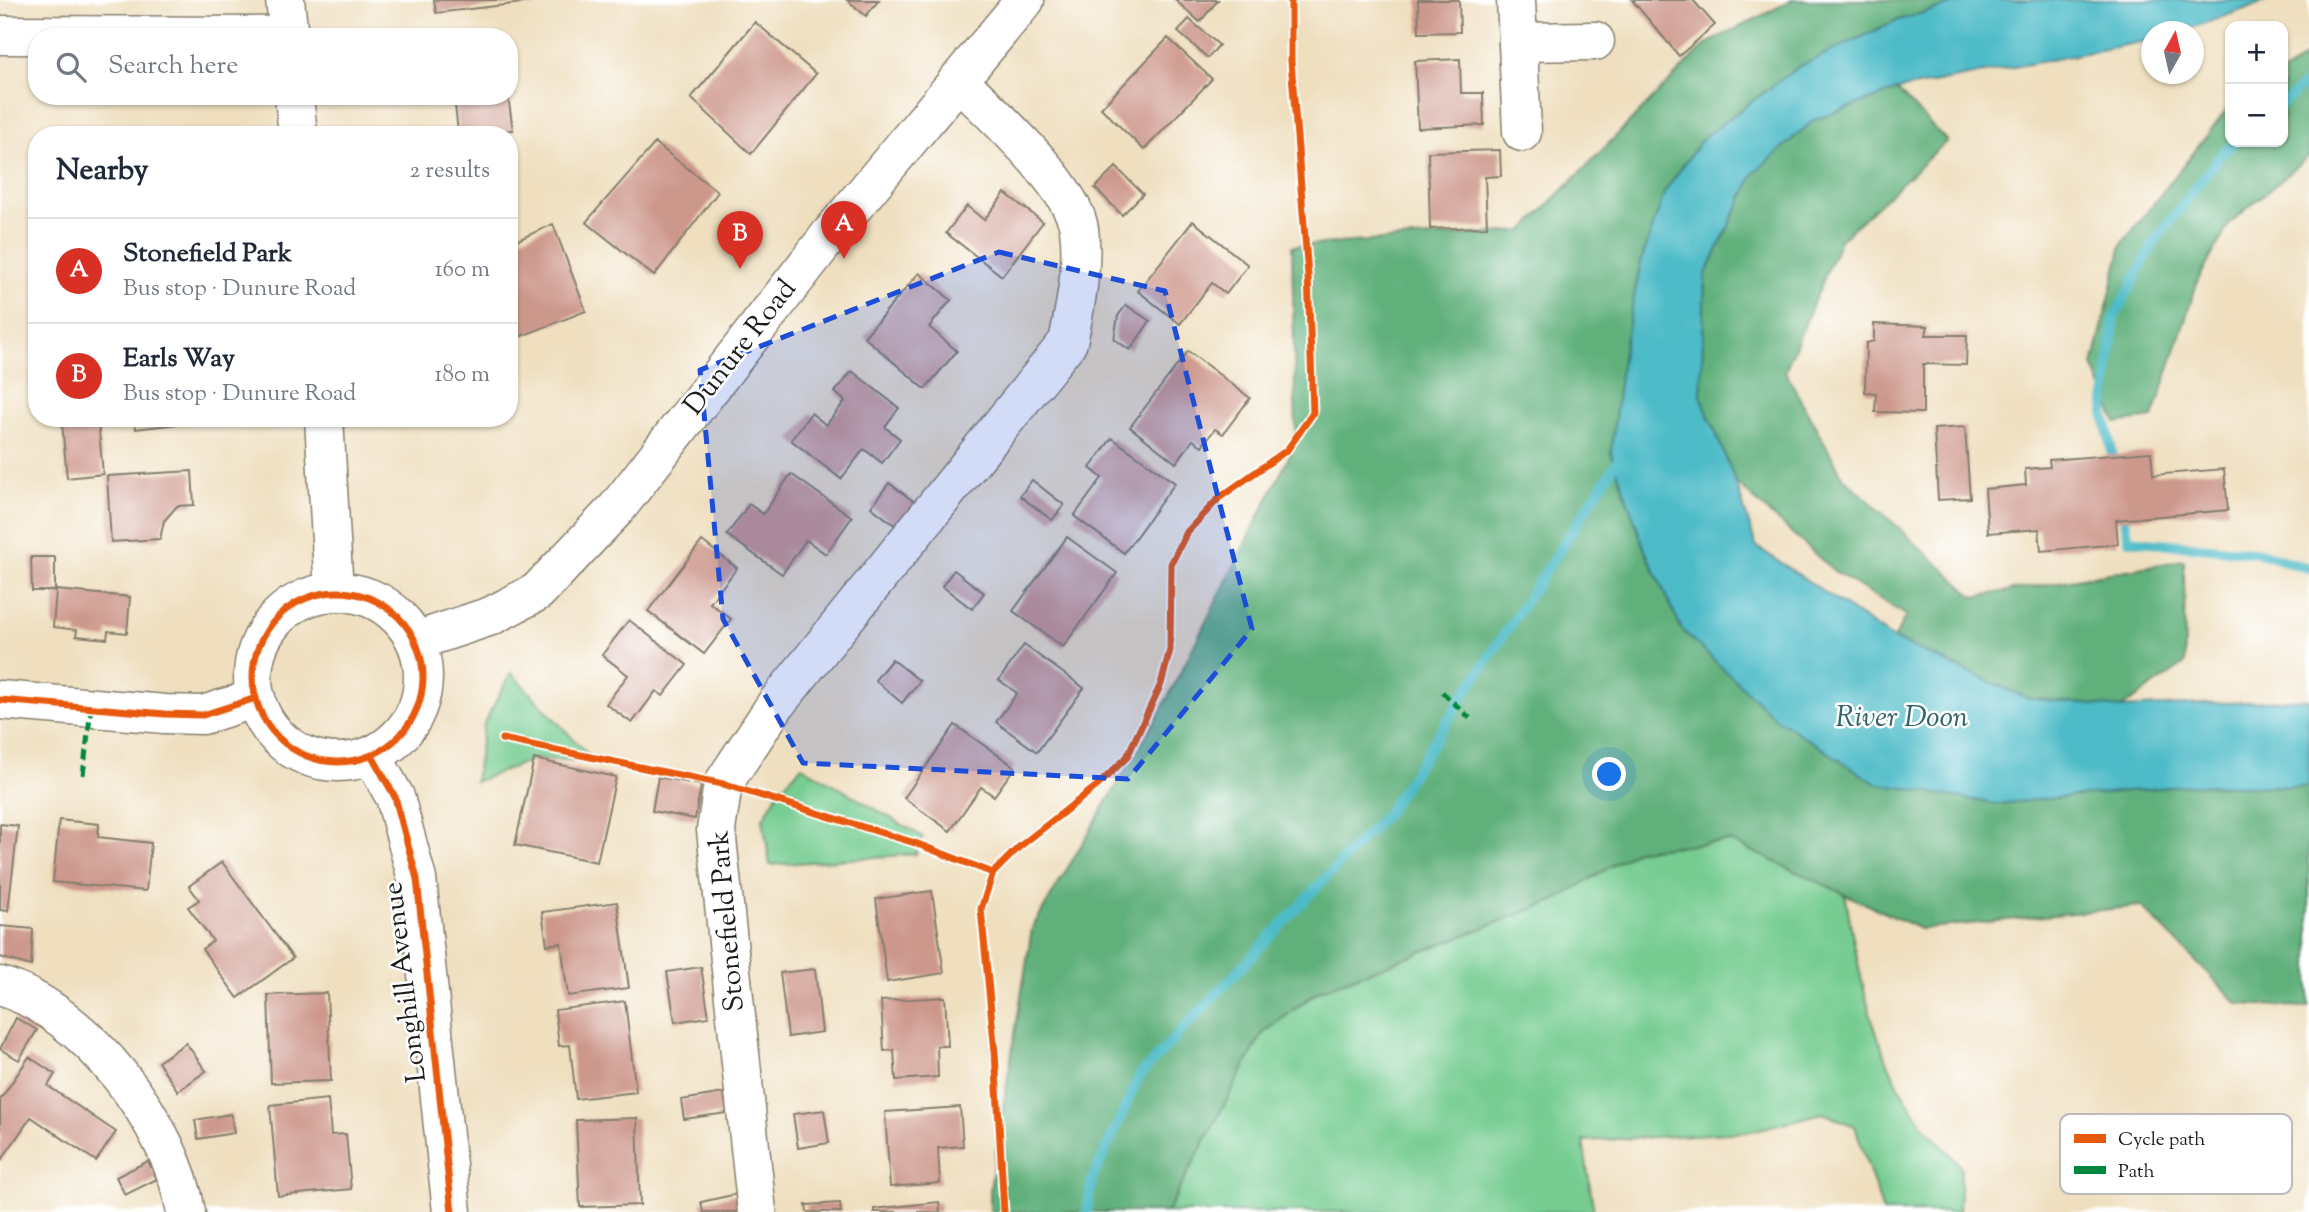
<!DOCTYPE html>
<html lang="en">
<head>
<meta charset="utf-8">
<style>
  body { margin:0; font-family:"Sorts Mill Goudy",serif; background:#f6f6f7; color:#1f2937 }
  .controls { position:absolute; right:21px; top:21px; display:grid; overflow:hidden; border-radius:14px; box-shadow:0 2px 5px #0004 }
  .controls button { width:63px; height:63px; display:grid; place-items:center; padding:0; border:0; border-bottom:2px solid #e0e1e3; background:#fff; color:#1f2937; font:35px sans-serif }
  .compass { position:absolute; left:2141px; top:21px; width:63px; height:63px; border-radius:50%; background:#fff; box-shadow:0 2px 5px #0004; rotate:8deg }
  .you { position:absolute; left:1610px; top:775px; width:24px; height:24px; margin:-18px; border:5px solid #fff; border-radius:50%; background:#1a73e8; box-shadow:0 0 0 10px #1a73e833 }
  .badge { display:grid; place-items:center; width:46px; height:46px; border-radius:50%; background:#d93025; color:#fff; font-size:23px; font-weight:700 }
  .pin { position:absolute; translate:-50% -58px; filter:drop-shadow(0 2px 4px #0008) }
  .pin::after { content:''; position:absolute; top:37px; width:24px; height:21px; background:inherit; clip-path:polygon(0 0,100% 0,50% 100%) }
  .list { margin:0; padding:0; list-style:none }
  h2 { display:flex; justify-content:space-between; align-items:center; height:91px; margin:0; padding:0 28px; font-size:30px }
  h2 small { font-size:23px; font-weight:400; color:#747a83 }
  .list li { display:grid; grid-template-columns:46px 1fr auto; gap:21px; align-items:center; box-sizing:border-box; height:105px; padding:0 28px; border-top:2px solid #e0e1e3 }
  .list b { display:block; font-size:26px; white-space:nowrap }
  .list p { margin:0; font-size:23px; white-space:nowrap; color:#747a83 }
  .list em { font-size:23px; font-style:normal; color:#747a83 }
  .icon { flex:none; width:38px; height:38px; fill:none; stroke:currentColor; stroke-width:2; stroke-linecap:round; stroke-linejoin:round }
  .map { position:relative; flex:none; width:2309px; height:1212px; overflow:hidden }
  .search { position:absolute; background:#fff; box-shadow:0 2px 5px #0004; left:28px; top:28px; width:490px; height:77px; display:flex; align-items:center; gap:18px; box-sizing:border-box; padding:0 24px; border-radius:28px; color:#747a83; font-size:26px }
  .panel { position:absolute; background:#fff; box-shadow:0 2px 5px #0004; left:28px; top:126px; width:490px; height:301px; border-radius:28px }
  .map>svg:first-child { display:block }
  .green { fill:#76cc91; stroke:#497456; stroke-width:2 }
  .forest { fill:#60b07b; stroke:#3e664c; stroke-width:2 }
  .water { fill:#4ebbc8; stroke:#356c72; stroke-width:2 }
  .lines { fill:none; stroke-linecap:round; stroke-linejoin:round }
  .stream { stroke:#4ebbc8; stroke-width:10 }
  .building { fill:#cd988c }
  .minor-casing { stroke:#867e6e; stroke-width:41 }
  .tertiary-casing { stroke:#867e6e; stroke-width:41 }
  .primary-casing { stroke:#867e6e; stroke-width:41 }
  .minor { stroke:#fff; stroke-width:38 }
  .tertiary { stroke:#fff; stroke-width:38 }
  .primary { stroke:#fff; stroke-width:38 }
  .quiet { stroke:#00873e; stroke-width:5; stroke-dasharray:10 5; stroke-linecap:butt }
  .cycleway-casing { stroke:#fff; stroke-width:11 }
  .cycleway { stroke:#e8590c; stroke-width:7 }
  .marked { fill:#1d4ed8; fill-opacity:0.2; stroke:#1d4ed8; stroke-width:5; stroke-dasharray:14 9; stroke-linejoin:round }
  .labels { text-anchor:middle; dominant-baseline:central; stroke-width:5; stroke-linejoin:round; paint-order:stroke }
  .street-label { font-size:28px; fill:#1c1c1c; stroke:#fff }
  .water-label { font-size:30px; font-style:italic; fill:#326469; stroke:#fff }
  .key { fill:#fff; stroke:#bbb; stroke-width:2 }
  .key-label { font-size:19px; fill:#1c1c1c }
</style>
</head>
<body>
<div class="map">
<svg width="2309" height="1212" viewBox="0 0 2309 1212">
  <rect width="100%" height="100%" fill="#fff"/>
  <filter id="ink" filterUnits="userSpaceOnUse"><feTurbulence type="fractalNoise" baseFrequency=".0143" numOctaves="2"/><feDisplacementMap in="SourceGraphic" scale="14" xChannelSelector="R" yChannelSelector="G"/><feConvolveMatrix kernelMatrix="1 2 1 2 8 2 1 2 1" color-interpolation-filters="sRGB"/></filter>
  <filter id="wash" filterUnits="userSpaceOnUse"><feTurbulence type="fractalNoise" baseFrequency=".00686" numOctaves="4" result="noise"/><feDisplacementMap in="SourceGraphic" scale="28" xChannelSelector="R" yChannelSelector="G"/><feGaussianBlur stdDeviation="1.57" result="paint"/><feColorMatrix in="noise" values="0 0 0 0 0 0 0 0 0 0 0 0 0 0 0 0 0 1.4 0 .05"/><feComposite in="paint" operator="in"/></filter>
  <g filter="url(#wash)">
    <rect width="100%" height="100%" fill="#efdfbf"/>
    <g class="green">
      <polygon points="511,673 594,761 534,759 475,782 484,723"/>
      <polygon points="802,766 923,837 916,854 770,865 763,819 780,789"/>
      <path d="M1730 841 1845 892C1858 971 1873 1057 1922 1123 1934 1138 1949 1152 1961 1167L1959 1212H1883L1855 1126 1823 1113 1747 1132 1583 1141 1594 1212H1167L1262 1034 1319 991 1556 900 1637 850Z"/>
    </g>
    <g class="forest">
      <polygon points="1792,0 1969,0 1895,21 1798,67 1703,138 1665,191 1641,262 1622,358 1611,453 1645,550 1682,630 2191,785 2309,787 2309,1007 2238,1004 2141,906 1920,929 1730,841 1637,850 1556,900 1318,991 1262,1034 1167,1212 990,1212 990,1188 1032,928 1161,711 1296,443 1292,246 1523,231 1706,44"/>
      <polygon points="2309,54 2309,156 2230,223 2198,280 2153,418 2116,423 2093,365 2122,244 2230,106 2230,142 2283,142 2283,72"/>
      <polygon points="1897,90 1947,141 1840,240 1785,371 1843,477 1974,597 2184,560 2185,664 2121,708 2027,698 1894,639 1906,615 1834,571 1736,483 1701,397 1705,276 1754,173 1814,120"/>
    </g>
    <polygon class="water" points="1969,0 2270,0 2183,31 2152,32 2151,40 1897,90 1814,120 1754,173 1705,276 1701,397 1736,483 1756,546 1894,639 2027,698 2121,708 2309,699 2309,787 2191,785 1996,804 1875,783 1774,717 1682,630 1645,550 1611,453 1622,358 1641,262 1665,191 1703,138 1798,67 1895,21"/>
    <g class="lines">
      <g class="stream">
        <polyline points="2283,103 2309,81"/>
        <polyline points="2115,467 2104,413 2114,318 2153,244 2222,153 2236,142"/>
        <polyline points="2122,507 2129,540 2260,553 2309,569"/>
        <polyline points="1087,1212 1092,1180 1140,1075 1387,813 1623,453"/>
      </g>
    </g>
    <g id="blocks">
      <g class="building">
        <polygon points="434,0 531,0 531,2 436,13"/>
        <polygon points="847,0 879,0 866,16"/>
        <polygon points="1175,0 1218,0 1200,22"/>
        <polygon points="1418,0 1459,0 1460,32 1419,33"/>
        <polygon points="1632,0 1693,0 1715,25 1679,56"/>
        <polygon points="1189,19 1219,45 1208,58 1178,32"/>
        <polygon points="755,22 816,74 751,154 691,98"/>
        <polygon points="1168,38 1212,79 1144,150 1101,108"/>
        <polygon points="1460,59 1461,93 1483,93 1484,125 1418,128 1415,61"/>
        <polygon points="454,96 508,96 513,130 458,132"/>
        <polygon points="655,143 718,192 654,276 586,222"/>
        <polygon points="1500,150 1501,176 1485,177 1487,227 1430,229 1428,152"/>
        <polygon points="1116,167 1143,194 1122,215 1095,188"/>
        <polygon points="1005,193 1043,222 1002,276 946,233 967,206 984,220"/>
        <polygon points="1193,221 1248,265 1226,294 1212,283 1180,324 1138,291"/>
        <polygon points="553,224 586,311 509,341 509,244"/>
        <polygon points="919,273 951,300 929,327 957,351 925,389 864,337"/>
        <polygon points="1126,305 1150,321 1130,350 1114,339 1118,316"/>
        <polygon points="1874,324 1928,326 1926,335 1967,335 1966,365 1923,364 1923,413 1875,412 1876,393 1865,392 1866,343 1874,341"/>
        <polygon points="1188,351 1250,398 1223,434 1215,429 1202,446 1193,440 1176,463 1130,427"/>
        <polygon points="852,371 899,408 885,427 900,439 882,463 864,449 841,479 791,440 811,413 826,425 845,401 835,392"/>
        <polygon points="134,418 185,418 185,423 136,429"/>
        <polygon points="98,420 103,474 67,478 62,423"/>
        <polygon points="1965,427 1970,498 1938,500 1934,429"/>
        <polygon points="1112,438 1175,483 1124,553 1074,516 1102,478 1090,468"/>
        <polygon points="2151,452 2153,475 2224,469 2228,510 2116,520 2118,544 2041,551 2039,529 1988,533 1985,489 2026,485 2025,469 2050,467 2049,460"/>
        <polygon points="192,471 194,505 177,506 164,521 160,539 111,542 107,476"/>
        <polygon points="791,474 852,517 826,554 806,540 782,574 727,535 749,504 763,514"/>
        <polygon points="1032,480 1064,505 1052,520 1020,496"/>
        <polygon points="889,483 920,506 901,530 871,507"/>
        <polygon points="1067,537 1117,573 1063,647 1013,611"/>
        <polygon points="702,541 737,568 710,603 731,619 704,654 648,611"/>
        <polygon points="31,557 55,557 55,591 32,591"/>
        <polygon points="954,570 984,593 972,609 942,586"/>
        <polygon points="56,590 130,597 127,633 108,631 107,639 76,636 77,630 53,627"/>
        <polygon points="629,620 687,665 663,696 656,691 632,723 606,704 628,675 602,655"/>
        <polygon points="1024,645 1084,688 1037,752 996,722 1017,693 999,680"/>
        <polygon points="892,659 920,681 902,703 875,680"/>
        <polygon points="955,725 1015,767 994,796 981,787 950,831 904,798"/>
        <polygon points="534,759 616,777 597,862 515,845"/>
        <polygon points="658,777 701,785 695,819 652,811"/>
        <polygon points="59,820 99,824 98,837 151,843 146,891 53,882"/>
        <polygon points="0,824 18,826 8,911 0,910"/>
        <polygon points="222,862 293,958 238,998 202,949 213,941 188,907 199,900 189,886"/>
        <polygon points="932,891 944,973 887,982 876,899"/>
        <polygon points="617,902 629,988 568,996 561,943 547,945 542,912"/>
        <polygon points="0,926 33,929 31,966 0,957"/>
        <polygon points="701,967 709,1017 675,1022 667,972"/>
        <polygon points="815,969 822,1032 788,1037 780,973"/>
        <polygon points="327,993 331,1081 271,1083 268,995"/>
        <polygon points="945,997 948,1046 937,1046 938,1077 896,1080 894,1050 884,1051 881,1001"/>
        <polygon points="625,1001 636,1092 576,1099 570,1045 559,1046 555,1010"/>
        <polygon points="16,1018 37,1030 19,1060 0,1049"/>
        <polygon points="186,1043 206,1071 178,1091 158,1062"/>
        <polygon points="29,1057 55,1074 48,1086 116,1132 96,1161 31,1117 0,1162 0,1100"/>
        <polygon points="724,1093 727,1113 684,1119 681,1100"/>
        <polygon points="328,1099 331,1135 346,1134 351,1189 278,1196 270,1105"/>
        <polygon points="960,1107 963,1146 938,1148 940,1183 890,1187 885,1112"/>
        <polygon points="824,1110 829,1143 798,1148 793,1114"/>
        <polygon points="231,1114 234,1133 198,1139 195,1120"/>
        <polygon points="637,1118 640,1205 580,1207 576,1120"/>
        <polygon points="148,1161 157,1179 125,1195 116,1177"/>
        <polygon points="737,1194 741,1212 703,1212 701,1202"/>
        <polygon points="939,1202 940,1212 874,1212 874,1209"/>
        <polygon points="840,1203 841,1212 807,1212 806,1205"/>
      </g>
    </g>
  </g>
  <g filter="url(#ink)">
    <use href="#blocks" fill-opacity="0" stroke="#867e6e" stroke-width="2"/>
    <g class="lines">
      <g class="minor-casing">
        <g id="minor">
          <polyline points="285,0 289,37"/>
          <polyline points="1516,0 1522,132"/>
          <polyline points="1,35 289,36"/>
          <polyline points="1518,42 1595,41"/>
          <polyline points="294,96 298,135"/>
          <polyline points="324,418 334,592"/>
          <path d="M0 986C86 1011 172 1125 186 1212"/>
          <path d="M757 1212 716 830 723 784 776 704 1068 342C1075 309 1084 263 1079 229 1073 186 990 111 958 80"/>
        </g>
      </g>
      <g class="tertiary-casing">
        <polyline id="tertiary" points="372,756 395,797 417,879 452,1212"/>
      </g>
      <g class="primary-casing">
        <g id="primary">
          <circle cx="338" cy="677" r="85"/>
          <polyline points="416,641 491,616 537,592 617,508 829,236 1025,0"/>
          <polyline points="0,700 165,714 203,715 256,698"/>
        </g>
      </g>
      <use href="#minor" class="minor"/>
      <use href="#tertiary" class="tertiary"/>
      <use href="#primary" class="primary"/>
      <g class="quiet">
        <polyline points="1442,692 1470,718"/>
        <polyline points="83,775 91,708"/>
      </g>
      <g class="cycleway-casing">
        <g id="cycleway">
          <circle cx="338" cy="677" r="85"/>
          <polyline points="0,700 165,714 203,715 256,698"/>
          <polyline points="502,739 723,784 915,843 993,873"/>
          <polyline points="372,756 395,797 417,879 452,1212"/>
          <polyline points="1004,1212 995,1052 981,909 993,873 1019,847 1098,785 1127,757 1161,684 1170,650 1171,564 1187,532 1219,498 1287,450 1313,413 1308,275 1291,61 1291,0"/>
        </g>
      </g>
      <use href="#cycleway" class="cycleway"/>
    </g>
  </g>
  <path class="marked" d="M999 252 1165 291 1252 629 1128 779 803 763 723 619 700 370Z"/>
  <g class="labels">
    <g class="street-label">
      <text transform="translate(741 348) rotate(-52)">Dunure Road</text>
      <text transform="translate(728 921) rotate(-95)">Stonefield Park</text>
      <text transform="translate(406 982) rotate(-97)">Longhill Avenue</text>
    </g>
    <g class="water-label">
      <text x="1902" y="718">River Doon</text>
    </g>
  </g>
  <rect x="2060" y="1114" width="232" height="80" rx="10" class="key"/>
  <rect x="2074" y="1134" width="32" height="9" fill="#e8590c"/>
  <rect x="2074" y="1166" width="32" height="8" fill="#00873e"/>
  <g class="key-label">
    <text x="2118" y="1145">Cycle path</text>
    <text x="2118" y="1177">Path</text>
  </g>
</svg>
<div class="controls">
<button>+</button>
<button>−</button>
</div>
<svg class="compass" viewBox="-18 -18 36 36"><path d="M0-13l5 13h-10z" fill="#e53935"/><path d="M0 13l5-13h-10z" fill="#747a83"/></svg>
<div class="you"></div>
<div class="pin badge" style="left:844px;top:259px">A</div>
<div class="pin badge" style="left:740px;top:269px">B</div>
<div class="search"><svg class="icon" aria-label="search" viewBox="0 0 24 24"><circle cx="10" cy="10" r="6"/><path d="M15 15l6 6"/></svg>Search here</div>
<section class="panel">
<h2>Nearby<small>2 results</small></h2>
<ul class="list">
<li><span class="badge">A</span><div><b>Stonefield Park</b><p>Bus stop · Dunure Road</p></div><em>160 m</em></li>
<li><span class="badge">B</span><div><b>Earls Way</b><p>Bus stop · Dunure Road</p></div><em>180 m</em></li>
</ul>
</section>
</div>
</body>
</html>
